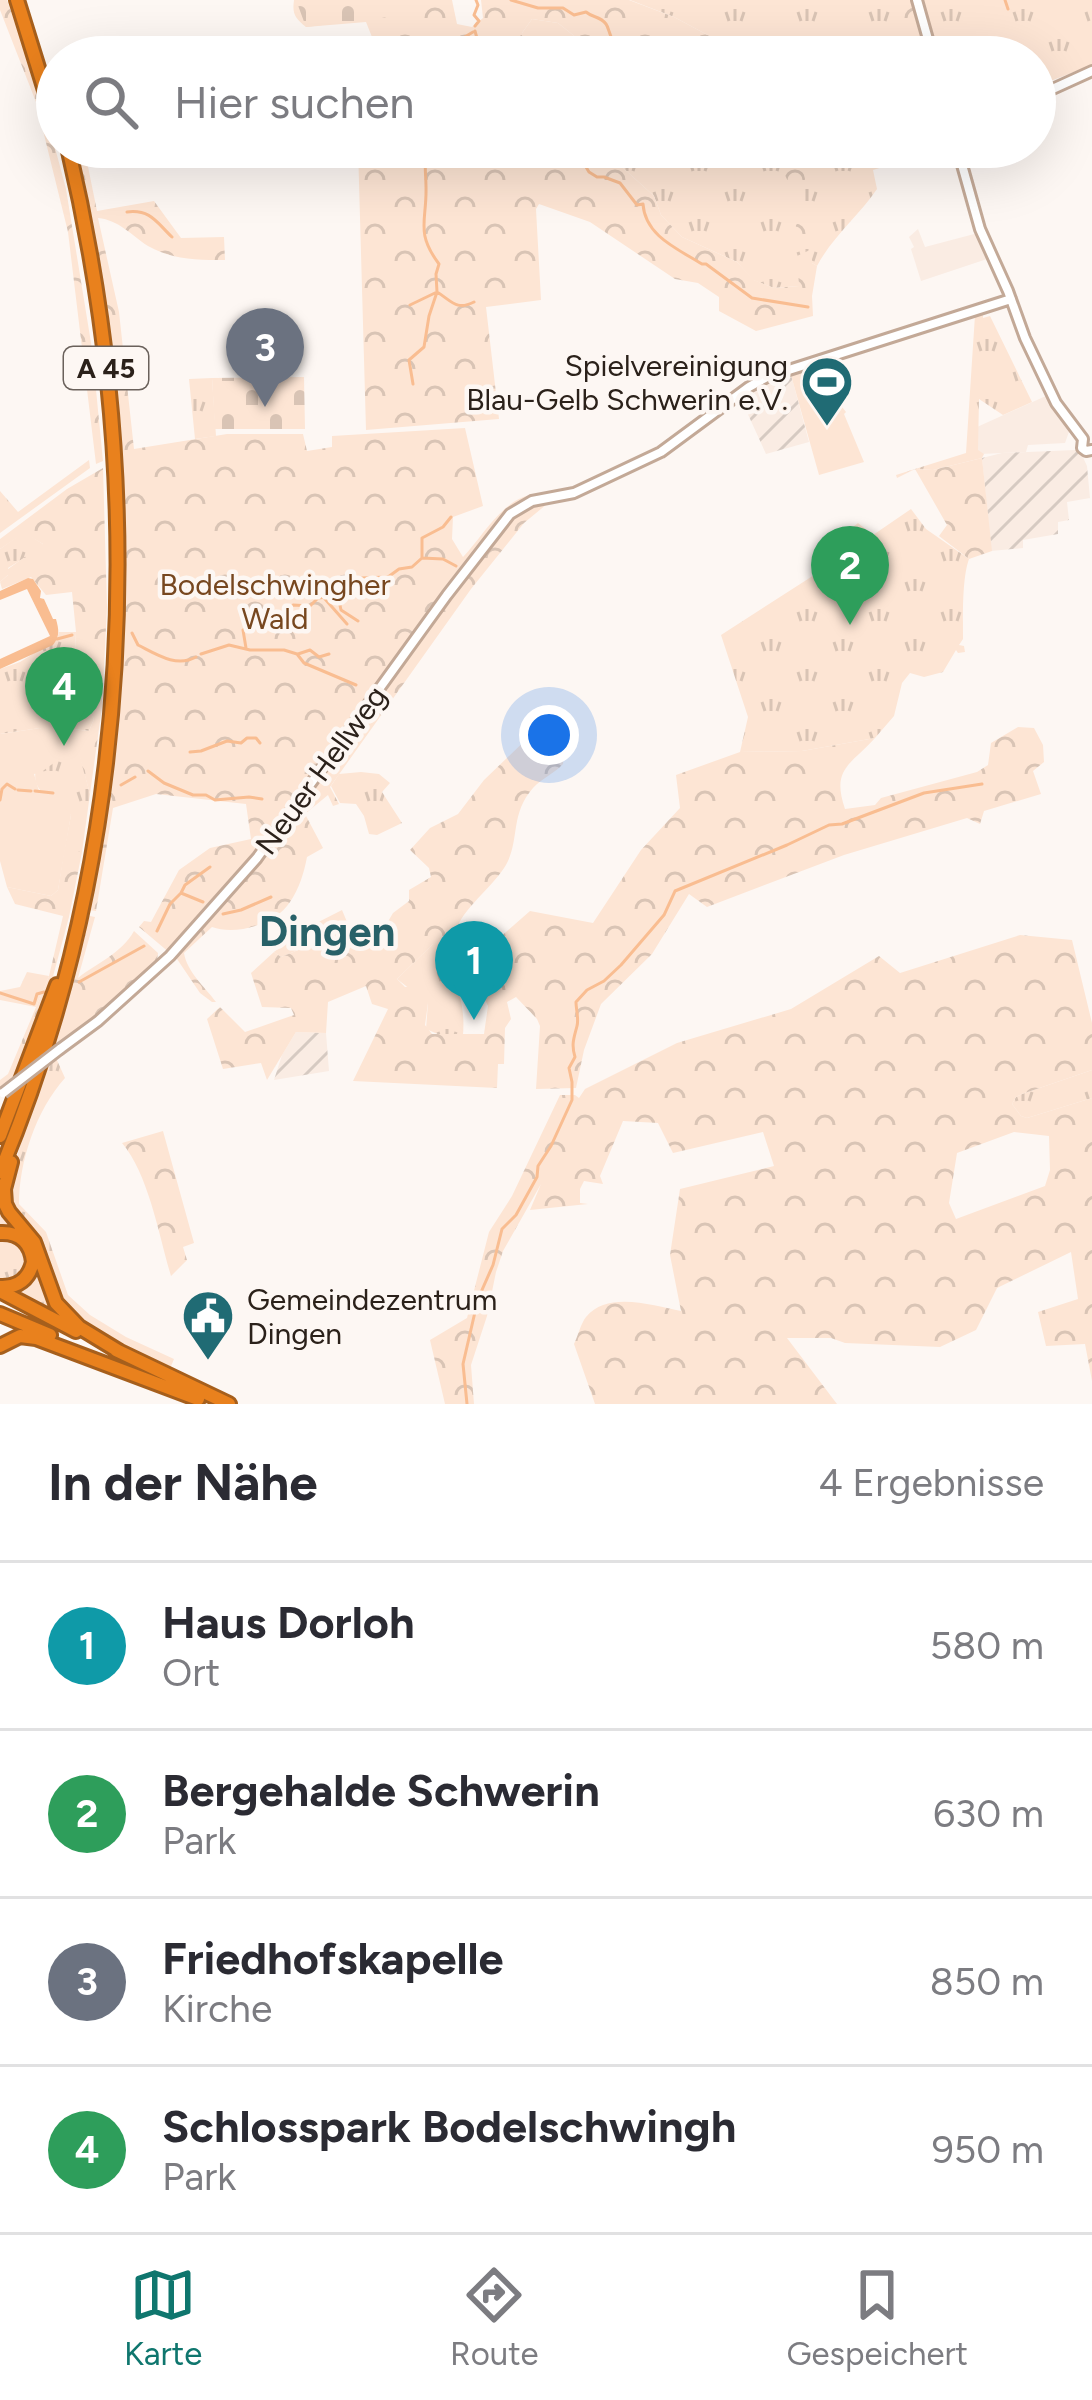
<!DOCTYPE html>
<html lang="de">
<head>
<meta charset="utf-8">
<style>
  :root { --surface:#fff; --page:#f2f2f3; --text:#2b2b33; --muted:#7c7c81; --line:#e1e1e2; --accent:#0f766e }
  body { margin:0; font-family:Figtree,sans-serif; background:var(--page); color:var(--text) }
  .you { position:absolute; left:549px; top:735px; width:42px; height:42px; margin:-30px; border:9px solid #fff; border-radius:50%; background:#1a73e8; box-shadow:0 0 0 18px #1a73e833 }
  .badge { display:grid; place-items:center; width:78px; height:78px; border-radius:50%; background:var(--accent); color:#fff; font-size:39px; font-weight:700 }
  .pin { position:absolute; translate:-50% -99px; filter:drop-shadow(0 3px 6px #0008) }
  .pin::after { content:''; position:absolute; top:63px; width:42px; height:36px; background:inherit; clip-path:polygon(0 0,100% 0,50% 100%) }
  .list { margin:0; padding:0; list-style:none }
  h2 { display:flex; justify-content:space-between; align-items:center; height:156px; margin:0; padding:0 48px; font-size:51px }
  h2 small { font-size:39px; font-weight:400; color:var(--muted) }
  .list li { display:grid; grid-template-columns:78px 1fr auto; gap:36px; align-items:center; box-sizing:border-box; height:168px; padding:0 48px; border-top:3px solid var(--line) }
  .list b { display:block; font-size:45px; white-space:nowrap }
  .list p { margin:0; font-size:39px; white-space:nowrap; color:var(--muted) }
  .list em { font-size:39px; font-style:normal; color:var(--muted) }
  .icon { flex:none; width:66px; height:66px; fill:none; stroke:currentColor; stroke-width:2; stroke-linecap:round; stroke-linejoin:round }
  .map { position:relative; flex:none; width:1092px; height:1404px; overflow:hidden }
  .search { position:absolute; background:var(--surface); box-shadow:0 12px 48px #0002; left:36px; right:36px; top:36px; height:132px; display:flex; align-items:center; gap:30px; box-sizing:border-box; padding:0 42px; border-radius:66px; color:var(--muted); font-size:45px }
  .sheet { height:828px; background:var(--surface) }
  nav { display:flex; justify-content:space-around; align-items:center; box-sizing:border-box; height:168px; border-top:3px solid var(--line); background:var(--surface); font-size:33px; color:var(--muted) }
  nav a { display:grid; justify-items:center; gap:6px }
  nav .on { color:var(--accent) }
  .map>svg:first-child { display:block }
  .built { fill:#faece3 }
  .industrial { fill:url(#industrial-furrows) }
  .grass { fill:url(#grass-tufts) }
  .forest { fill:url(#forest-crowns); fill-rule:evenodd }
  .cemetery { fill:url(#cemetery-stones) }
  .garden { fill:#fde5d4 }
  .water { fill:#f9bd91 }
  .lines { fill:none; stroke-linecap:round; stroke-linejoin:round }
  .stream { stroke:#f9bd91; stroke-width:3 }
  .secondary-casing { stroke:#c3a997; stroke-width:14 }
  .highway-casing { stroke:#a65f1c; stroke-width:18 }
  .secondary { stroke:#fff; stroke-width:8 }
  .highway { stroke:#e9811d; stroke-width:12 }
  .secondary-bridge-casing { stroke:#c3a997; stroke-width:14; stroke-linecap:butt }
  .secondary-bridge { stroke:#fff; stroke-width:8 }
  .labels { text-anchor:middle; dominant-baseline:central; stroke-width:9; stroke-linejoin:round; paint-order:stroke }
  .shield { fill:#fdf7f3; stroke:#6a615b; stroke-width:3 }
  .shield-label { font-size:27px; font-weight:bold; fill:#2b211a }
  .poi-label { font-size:30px; fill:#2b211a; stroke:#fdf7f3; text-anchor:end }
  .park-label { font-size:30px; fill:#77471f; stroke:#fdf7f3 }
  .street-label { font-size:30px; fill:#2b211a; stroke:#fdf7f3 }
  .district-label { font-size:42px; font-weight:bold; fill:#286168; stroke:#fdf7f3 }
</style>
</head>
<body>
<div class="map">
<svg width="1092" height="1404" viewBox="0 0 1092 1404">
  <defs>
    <pattern id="industrial-furrows" width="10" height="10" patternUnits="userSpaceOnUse" patternTransform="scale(3)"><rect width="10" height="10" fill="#faece3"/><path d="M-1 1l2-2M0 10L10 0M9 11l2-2" fill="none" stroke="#d6cac2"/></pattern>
    <pattern id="grass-tufts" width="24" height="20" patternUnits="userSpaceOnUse" patternTransform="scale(3)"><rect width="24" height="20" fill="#fde5d4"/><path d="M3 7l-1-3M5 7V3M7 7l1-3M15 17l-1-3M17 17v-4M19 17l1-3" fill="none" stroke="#d9c4b5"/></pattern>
    <pattern id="forest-crowns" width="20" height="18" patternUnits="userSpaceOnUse" patternTransform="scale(3)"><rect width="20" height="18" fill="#fde5d4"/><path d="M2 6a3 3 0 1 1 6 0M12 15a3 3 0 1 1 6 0" fill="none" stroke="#d9c4b5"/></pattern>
    <pattern id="cemetery-stones" width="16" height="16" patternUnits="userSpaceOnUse" patternTransform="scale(3)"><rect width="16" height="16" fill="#fde5d4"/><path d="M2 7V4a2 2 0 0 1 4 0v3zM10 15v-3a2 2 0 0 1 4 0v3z" fill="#d9c4b5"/></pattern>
  </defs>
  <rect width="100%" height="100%" fill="#fdf7f3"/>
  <path class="built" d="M918,229L925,247L978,233L990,258L921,281L911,249L914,247L909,237Z
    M1048,395L1070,429L1065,443L1028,445L1026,452L981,454L977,451V427Z"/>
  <path class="industrial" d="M790,371L809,442L766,454L740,397L759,382Z
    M1075,450L1081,453L1087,466L1090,498L1067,502L1069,520L1058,522V534L1023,540V548L991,551L982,458L1002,453Z
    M296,1032L326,1033L329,1071L274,1080L282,1055Z"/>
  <path class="grass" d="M630,0H1092V65L1035,87V57H721V47L729,42L717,40L674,17Z
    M532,19L558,23L578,39L623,51L636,57H523L522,33Z
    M600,147H947L873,170L877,189C858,217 833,236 817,266L812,263L799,286L774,288L753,280L737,262L682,237L661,215L654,196Z
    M983,312V318L990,316L1032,402L1003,415L979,399L978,450L984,454L982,458L933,470L915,469L897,478L896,475L966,453L975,315Z
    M212,378L216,436L195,439L189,379Z
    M89,460L90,468L0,533V491L18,512Z
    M911,509L926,529L969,559C962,578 963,616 963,639L959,645L964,646L965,652L958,653L956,650L943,672L924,677L910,673L902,683L894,716L875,738L802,751L740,752L748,717L721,635L836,561L837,539L858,523L873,535Z
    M24,532L43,544L42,547L8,568L9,574L0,582V549Z
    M59,632H76L73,686L94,719L89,731L73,729L90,794L82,852H64L71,815C30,785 28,786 46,738L40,728L0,734V669L20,662L57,639Z
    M361,772L379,774L390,783L382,792L402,823L377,835L369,834L364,816L356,804L340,803L331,786L339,774Z
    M342,910L350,929L281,957L274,952L290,940L289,937Z
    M434,943C453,976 466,996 463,1035H440L426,1029L428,1003L397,979Z
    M27,972L49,976L36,1007L0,1000V991L20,987Z
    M56,1058L65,1078C36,1110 19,1162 19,1204L46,1232L68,1295L90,1315L126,1337L174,1359L169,1371L82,1331L0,1287V1194L9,1182L45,1066Z
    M1092,1070V1098L1027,1118L1021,1116L1012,1104L1016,1097L1022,1094Z"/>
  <path class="forest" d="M0,0H7L45,110L66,189L92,349L103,461L96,464L68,232L36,102L0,10Z
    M294,0H452L457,24L472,27L483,18L481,0H629L674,17L717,40L738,46L736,50L721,47V57H636L623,51L578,39L558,23L532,19L522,33L523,57H380L366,22L306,27C295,18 292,14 294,0Z
    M887,0H911L928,57H909C904,35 892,22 887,0Z
    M73,147H84L97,211L154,201L181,238L224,237L225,260C197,260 173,260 148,246C131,235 119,220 98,218L119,312L134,449L227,434H303L307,451L332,447V436L465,428L483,506L453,517L452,539L463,557C487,532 509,486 550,495L542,498L547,504L524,523L471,589L330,787L339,804L333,806L328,795L305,814L323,848L307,857C304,873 299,889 290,902C276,924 236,936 212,927L184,953C187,972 205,987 216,1002H212L200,993L177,959L139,927L144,921L151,922L179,870L210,848L251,839L246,804L156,794L113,808L96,911L88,910C107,800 124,691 123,579C123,540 121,499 119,459L123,455L99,272Z
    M358,147H600L654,196L661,215L682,237L737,262L754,280L774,288L799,286L797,256L812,249V263L817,266L812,296L813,316L756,331L719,311V297L698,283L675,279L590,222L539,204L536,209L541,300L486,307L499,419L366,430Z
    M801,162L805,179L801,192L806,208L810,247L803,249L795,240L796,225L801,220L800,211L783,203L782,197L771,191L790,186L785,175L791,163Z
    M982,458L992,551L969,559L939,536L947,525L915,469L933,470Z
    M103,468L107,607L102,707L90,794L72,729L89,731L94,719L73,686L76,632L72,592L46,595L31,577L2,589L0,582L8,575V569L43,544L24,533L0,549V539L67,489Z
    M548,723H552L565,747L563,764C554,774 542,778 533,788C511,813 519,837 508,861C498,882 472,900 459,923L481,954L530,911L593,923L641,850L680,808L676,775L740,752L802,751L875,738C851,765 831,768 845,809L875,805L881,798L977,772L988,765L991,743L1018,727L1034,728L1043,745L1044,762L1033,771L1041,794L984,811L980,824L967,818L844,855L707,907L689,894L652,954L601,1004L584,1050L576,1088L536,1089L540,1026L537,1019L516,997L507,1002L511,1019L505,1028L504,1064H498L497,1088L353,1081L388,1009L372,1004L366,986L328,1002L326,1033L296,1032L267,1080L261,1063L223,1069L207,1019L220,1007L245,1032L294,1015L291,1008L262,1007L251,973L274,952L281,957L350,929L361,942L383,930L393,913L409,901V890L431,877L429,868L410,850L430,828L458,814L484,780L536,730ZM433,944L451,973L464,965L471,973L483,964L492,978L479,987L488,1006L484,1034H432L425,1025L428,1003L426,993L416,986L405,987L397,979Z
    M64,852H82L69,917L48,995L21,1073L0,1089V1080L8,1074L49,976L63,916L15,904L7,887L51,896L58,890Z
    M85,915L95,917L78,978C98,962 121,954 134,931L158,953L157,961L124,993L49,1054Z
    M1020,935L1072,940L1092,1023V1070L1022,1094L1016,1097L1012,1104L1021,1116L1027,1118L1092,1098V1381L1085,1344L1046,1346L1038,1312L1078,1299L1071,1252L997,1288L976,1330L940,1347L845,1343L831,1338H787L837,1404H595L574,1344C578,1336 581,1323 586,1317C608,1290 654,1306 681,1311L670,1255L680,1189L774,1166L763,1132L673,1153L658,1123L623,1121L600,1176L603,1184L584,1181L580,1189V1203L588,1204L530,1210L541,1184L503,1251L496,1272L487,1316L471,1365L474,1404H445L430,1340L467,1318L489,1232L512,1196L560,1095H575L579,1098L585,1089L677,1043L791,1009L879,956L900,973ZM1014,1132L1049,1136L1050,1170L1045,1186L956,1219L949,1203L957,1153Z
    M163,1131L194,1243L183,1247L187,1260L171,1276C159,1236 149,1175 122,1143Z"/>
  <path class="cemetery" d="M296,0H387L389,17L306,27Z
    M304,377L305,429H215L212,378Z"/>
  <path class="garden" d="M815,365L832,402L839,403L846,412L844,414L864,462L819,475L791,375Z
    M40,728L62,757L40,773L34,774L39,791L54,792L71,815L58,890L51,896L7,887L0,861V734Z"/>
  <path class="water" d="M28,578L33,579L41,591L40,598L44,599L53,619H56C59,630 60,636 53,645L0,669V659L50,636L27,589L0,600V591Z"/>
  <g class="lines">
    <path class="stream" d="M511,0L538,8H563L574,15L586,12C593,18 600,16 606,24C609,28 609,35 613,40C635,40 651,45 669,57
      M1005,0L1008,9
      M475,26L479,21L474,15L478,5L476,0
      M475,31L482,57
      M463,38L473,32
      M442,57L460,40
      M574,147L589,172L597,177H604L620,183L637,205L643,204C645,236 678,249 702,264H706L752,298L808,307
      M127,212C151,209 157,223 172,237
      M410,305L437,292C452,301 456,311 474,302
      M413,384L409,360L424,347L429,316L437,292L436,274L439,264C415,232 427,221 426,187C426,172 423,161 429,147
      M422,558V538L443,527L451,517
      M338,596L341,610L358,621
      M325,599L347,624
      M132,633L138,645C156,654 176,668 196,657
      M57,639L72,635
      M246,648L243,630C262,618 276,620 293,605L310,606L318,598L328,597L332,587L338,595L362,578L388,577L399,569L412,567L422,558L443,559L456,566
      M201,654L229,645L250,650H284L297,654L304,663L356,685
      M298,654L310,650L319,657L329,654
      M190,752L201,751L227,741L241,743L247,738H256L260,743
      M148,771L164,783L193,795H206L215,800L249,797L262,799
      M121,785L135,777
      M18,790L31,791
      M35,791L53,793
      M0,800L2,789L7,784L15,789
      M181,893L185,885L210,867
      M223,914L241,910L271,897
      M157,931L170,904L181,893L203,902
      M79,982L144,946
      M0,993L34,1004L37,994L44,992
      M467,1404L463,1364L478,1299L493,1265L502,1229L516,1215L537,1177L538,1166L551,1146L572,1100V1082L569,1068L575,1057C571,1044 574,1038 577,1026C579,1019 576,1009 576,1002L587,990L604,981L621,965L664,915L675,891L787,845L829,825L842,824L924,793L982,784"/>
    <g class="secondary-casing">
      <path id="secondary" d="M917,0L933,57
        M1035,97L1092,71
        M957,147L980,229L1008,291L1025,338L1056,403L1083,439L1082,448L1086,451L1092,450
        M60,1049L98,1021L170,956L257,858L447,595L510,514L532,501L574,493L661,452L749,387L767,377L1011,299"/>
    </g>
    <g class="highway-casing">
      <path id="highway" d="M17,0L57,129
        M0,1136L57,985
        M11,1162L4,1189L5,1204L9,1212L34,1242L56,1303L79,1327L120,1352
        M0,1172C135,847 148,487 68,147
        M0,1233C19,1232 31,1242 33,1262C29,1279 18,1288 0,1287
        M0,1291L76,1331
        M0,1314L50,1335
        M0,1346L20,1336L36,1338L198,1399
        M116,1350L229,1404"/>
    </g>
    <use href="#secondary" class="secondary"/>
    <use href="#highway" class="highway"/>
    <g class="secondary-bridge-casing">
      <path id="secondary-bridge" d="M3,1093L60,1049"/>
    </g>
    <use href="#secondary-bridge" class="secondary-bridge"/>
  </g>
  <defs>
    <g id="stadium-pin" transform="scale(2.7)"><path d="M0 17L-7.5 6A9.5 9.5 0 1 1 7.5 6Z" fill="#206b74" stroke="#fdf7f3"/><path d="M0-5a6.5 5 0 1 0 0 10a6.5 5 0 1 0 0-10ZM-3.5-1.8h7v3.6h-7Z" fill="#fff"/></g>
    <g id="civic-pin" transform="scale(2.7)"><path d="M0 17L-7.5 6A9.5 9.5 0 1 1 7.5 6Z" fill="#206b74" stroke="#fdf7f3"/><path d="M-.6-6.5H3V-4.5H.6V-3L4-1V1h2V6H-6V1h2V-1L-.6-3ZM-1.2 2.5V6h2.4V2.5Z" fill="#fff"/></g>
  </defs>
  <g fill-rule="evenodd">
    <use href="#stadium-pin" x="827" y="382"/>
    <use href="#civic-pin" x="208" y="1316"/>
  </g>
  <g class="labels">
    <rect class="shield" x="64" y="347" width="84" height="42" rx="9"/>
    <g class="shield-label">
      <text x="106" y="368">A 45</text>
    </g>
    <g class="poi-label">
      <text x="788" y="365">Spielvereinigung<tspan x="788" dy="34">Blau-Gelb Schwerin e.V.</tspan></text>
      <text x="247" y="1299" text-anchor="start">Gemeindezentrum<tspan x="247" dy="34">Dingen</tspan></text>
    </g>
    <g class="park-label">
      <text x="275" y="584">Bodelschwingher<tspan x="275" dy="34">Wald</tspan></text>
    </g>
    <g class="street-label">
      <text transform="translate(321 770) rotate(-54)">Neuer Hellweg</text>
    </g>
    <g class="district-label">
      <text x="327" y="931">Dingen</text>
    </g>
  </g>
</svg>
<div class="you"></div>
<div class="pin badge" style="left:474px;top:1020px;background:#0f9aa8">1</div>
<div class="pin badge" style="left:850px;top:625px;background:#2e9e5b">2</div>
<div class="pin badge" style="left:265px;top:407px;background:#6b7280">3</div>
<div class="pin badge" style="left:64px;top:746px;background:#2e9e5b">4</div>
<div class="search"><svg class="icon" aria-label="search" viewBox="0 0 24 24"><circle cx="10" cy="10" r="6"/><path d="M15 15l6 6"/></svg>Hier suchen</div>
</div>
<section class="sheet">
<h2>In der Nähe<small>4 Ergebnisse</small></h2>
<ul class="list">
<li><span class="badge" style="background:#0f9aa8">1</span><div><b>Haus Dorloh</b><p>Ort</p></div><em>580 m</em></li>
<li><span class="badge" style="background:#2e9e5b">2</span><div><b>Bergehalde Schwerin</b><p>Park</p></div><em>630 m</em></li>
<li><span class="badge" style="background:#6b7280">3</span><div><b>Friedhofskapelle</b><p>Kirche</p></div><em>850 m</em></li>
<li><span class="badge" style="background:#2e9e5b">4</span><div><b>Schlosspark Bodelschwingh</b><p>Park</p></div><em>950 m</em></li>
</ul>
</section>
<nav>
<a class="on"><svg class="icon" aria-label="map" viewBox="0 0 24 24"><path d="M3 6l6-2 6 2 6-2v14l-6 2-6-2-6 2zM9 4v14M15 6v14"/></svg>Karte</a>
<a><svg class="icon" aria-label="directions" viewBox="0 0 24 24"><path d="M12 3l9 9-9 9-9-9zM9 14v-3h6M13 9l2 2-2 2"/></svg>Route</a>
<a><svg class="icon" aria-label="saved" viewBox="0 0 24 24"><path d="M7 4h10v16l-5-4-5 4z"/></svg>Gespeichert</a>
</nav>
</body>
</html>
